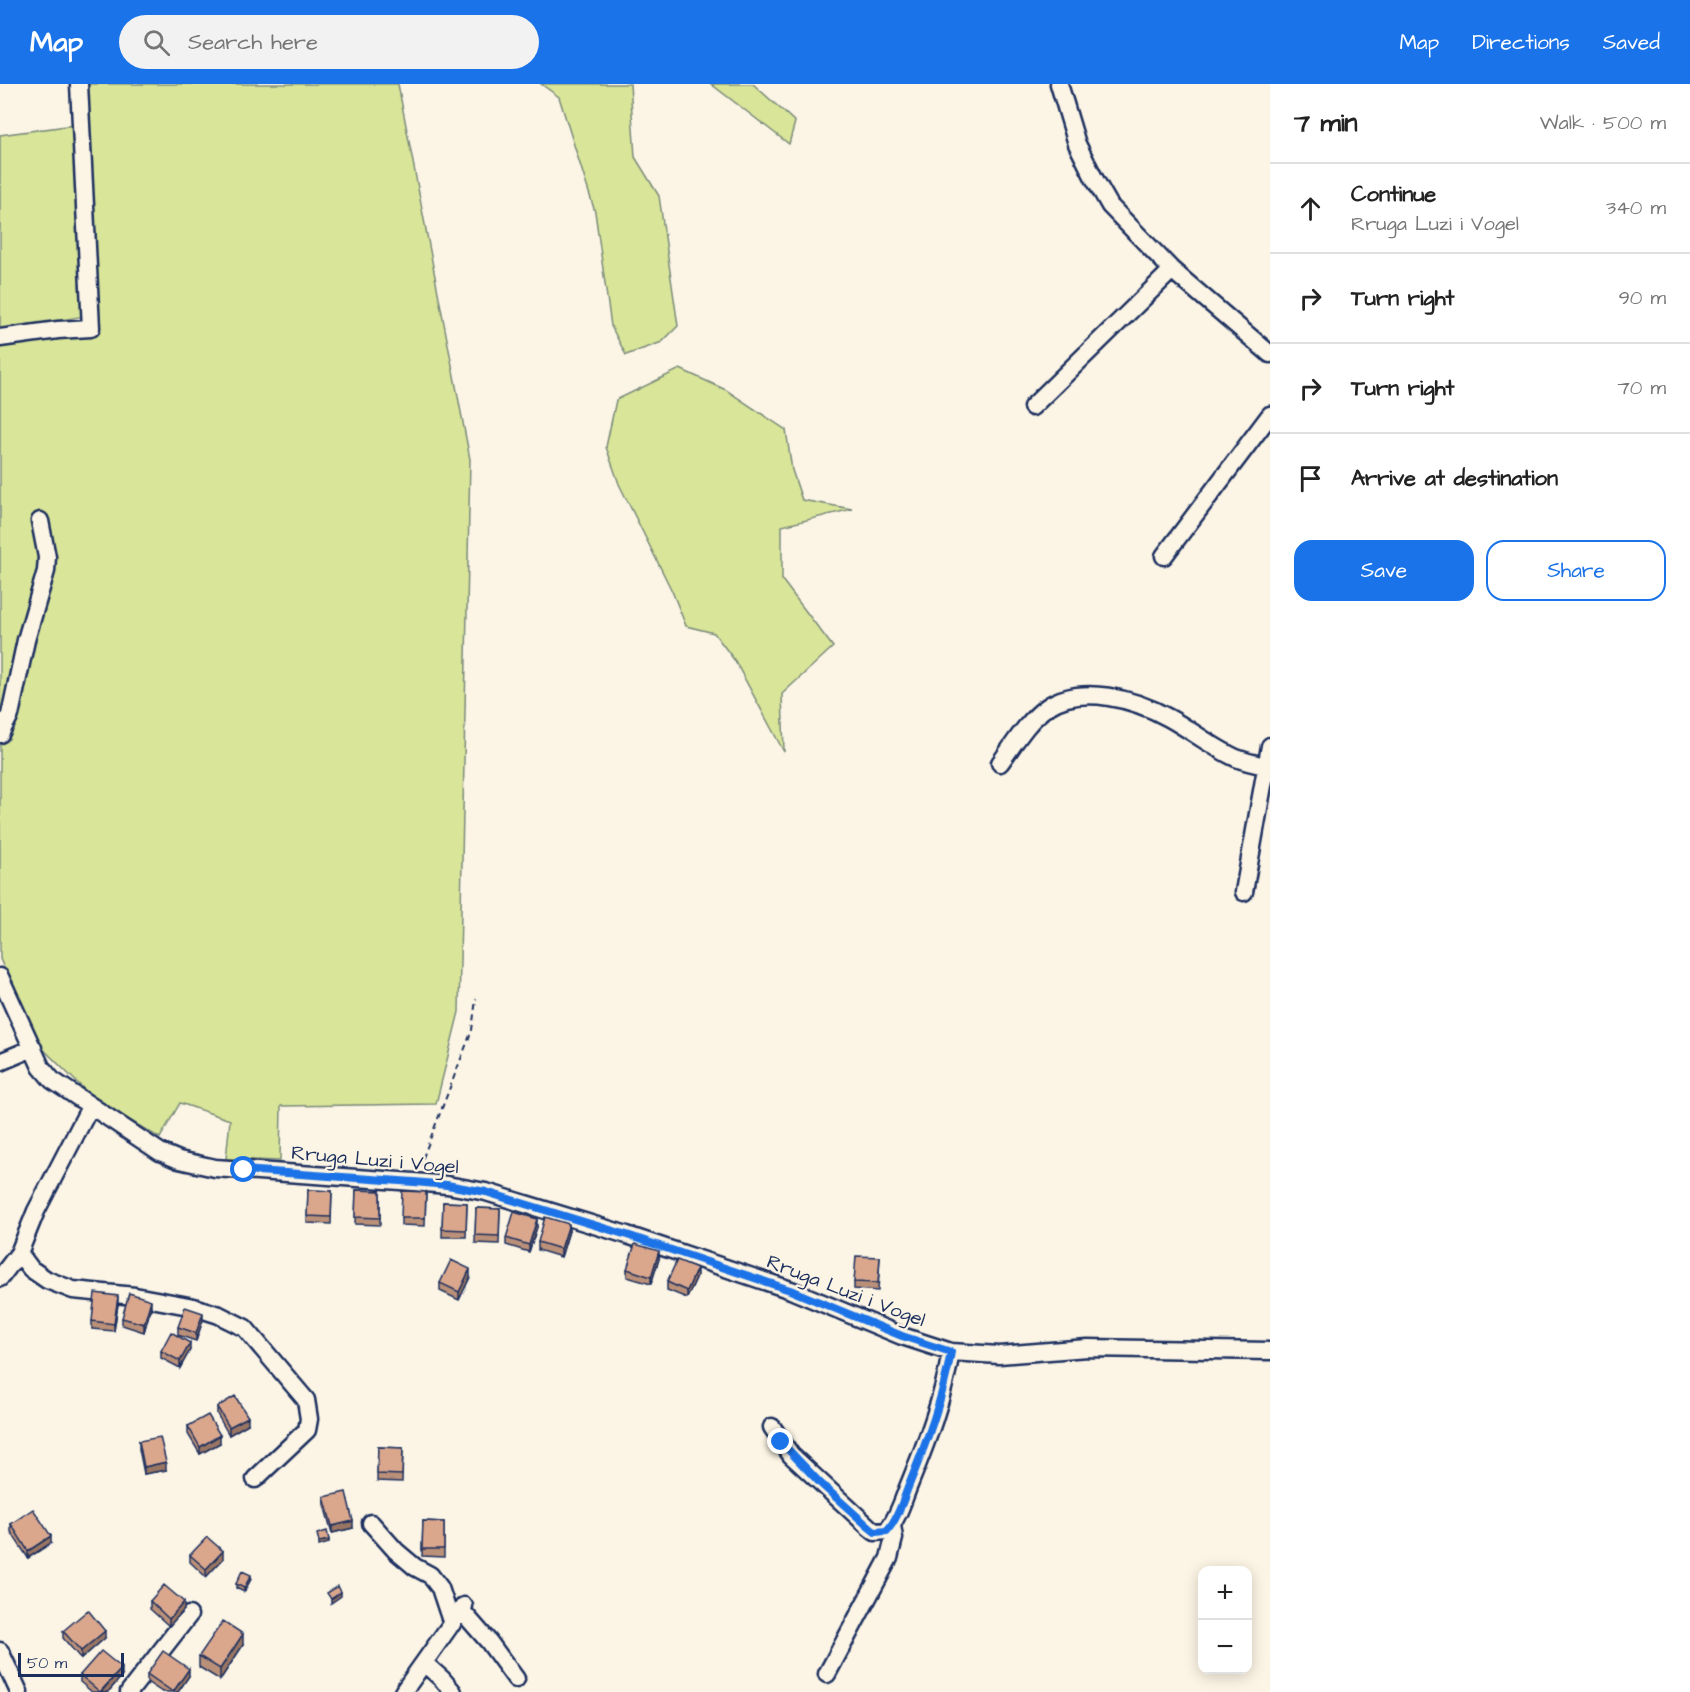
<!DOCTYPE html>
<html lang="en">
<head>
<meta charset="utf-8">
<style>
  :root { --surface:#fff; --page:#f2f2f2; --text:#222; --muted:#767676; --line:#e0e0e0; --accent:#1a73e8 }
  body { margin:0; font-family:"Architects Daughter",sans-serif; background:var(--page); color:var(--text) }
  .controls { position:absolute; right:18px; bottom:18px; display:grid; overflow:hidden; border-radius:12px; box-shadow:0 3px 15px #0003 }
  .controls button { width:54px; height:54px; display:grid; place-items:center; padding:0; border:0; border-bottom:2px solid var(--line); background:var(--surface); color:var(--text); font:30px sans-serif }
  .scale { position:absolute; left:18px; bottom:15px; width:106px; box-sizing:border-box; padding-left:6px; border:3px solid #1b2f5e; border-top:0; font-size:16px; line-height:21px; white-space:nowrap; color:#1b2f5e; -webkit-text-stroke:4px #fcf5e5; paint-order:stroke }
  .stop { position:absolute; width:18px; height:18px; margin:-14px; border:4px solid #1a73e8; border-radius:50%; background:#fff }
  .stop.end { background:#1a73e8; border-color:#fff; box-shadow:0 2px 6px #0008 }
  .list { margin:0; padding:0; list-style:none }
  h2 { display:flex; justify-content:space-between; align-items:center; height:78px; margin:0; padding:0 24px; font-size:26px }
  h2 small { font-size:20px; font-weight:400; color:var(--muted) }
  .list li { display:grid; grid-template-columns:39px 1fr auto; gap:18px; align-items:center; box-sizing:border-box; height:90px; padding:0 24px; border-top:2px solid var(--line) }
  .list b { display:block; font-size:22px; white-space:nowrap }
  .list p { margin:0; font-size:20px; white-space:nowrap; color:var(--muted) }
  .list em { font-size:20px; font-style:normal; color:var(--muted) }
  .actions { display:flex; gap:12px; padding:18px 24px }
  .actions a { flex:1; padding:14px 0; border:2px solid var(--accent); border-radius:18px; text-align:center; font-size:21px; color:var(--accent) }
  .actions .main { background:var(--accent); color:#fff }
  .icon { flex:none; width:33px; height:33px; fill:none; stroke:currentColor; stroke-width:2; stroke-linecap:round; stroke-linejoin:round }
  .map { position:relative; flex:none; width:1270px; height:1608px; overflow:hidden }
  header { display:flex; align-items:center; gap:36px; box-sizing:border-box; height:84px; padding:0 30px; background:var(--accent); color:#fff }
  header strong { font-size:28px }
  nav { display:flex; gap:33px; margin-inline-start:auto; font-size:21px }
  .search { width:420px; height:54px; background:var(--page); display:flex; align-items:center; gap:15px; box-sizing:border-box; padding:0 21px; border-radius:33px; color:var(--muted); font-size:22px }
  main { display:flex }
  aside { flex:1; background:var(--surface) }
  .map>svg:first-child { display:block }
  .green { fill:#d9e598; stroke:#7a8a7b; stroke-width:1.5 }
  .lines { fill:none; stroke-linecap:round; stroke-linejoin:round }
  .minor-casing { stroke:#1b2f5e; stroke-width:21 }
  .path { stroke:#1b2f5e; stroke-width:2; stroke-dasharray:6 4.5; stroke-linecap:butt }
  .minor { stroke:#fcf5e5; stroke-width:16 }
  .wall { fill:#bb9079; stroke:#1b2f5e; stroke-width:1.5 }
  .shaded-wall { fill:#997563; stroke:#1b2f5e; stroke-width:1.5 }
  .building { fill:#daa78d; stroke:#1b2f5e; stroke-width:1.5 }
  .route { stroke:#1a73e8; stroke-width:8 }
  .labels { text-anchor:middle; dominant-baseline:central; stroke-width:4.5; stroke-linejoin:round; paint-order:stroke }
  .street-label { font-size:20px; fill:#1b2f5e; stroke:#fcf5e5 }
</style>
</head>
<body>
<header>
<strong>Map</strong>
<div class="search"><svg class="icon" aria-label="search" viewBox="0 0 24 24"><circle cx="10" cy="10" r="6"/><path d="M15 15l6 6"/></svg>Search here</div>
<nav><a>Map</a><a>Directions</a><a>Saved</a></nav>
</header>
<main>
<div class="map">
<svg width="1270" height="1608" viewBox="0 0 1270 1608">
  <rect width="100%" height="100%" fill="#fcf5e5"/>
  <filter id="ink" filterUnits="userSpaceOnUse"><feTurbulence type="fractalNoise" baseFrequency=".0167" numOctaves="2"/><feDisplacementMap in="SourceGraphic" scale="12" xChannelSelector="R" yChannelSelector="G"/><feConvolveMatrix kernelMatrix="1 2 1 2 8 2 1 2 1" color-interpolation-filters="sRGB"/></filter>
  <g filter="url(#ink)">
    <path class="green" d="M73,0H398L470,375L459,928L436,1020L281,1022L280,1077L226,1075L230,1036L180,1019L160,1054L95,1016L38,960L0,875V657L41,479L0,639V260L94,252L91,231L0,246V51L74,41Z
      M541,0H630L635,73L659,112L678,242L662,258L626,271L611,242L595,128L559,13Z
      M711,0H753L795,38L789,60Z
      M680,285L726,306L786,346L792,386L802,416L852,425L782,442V496L833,563L782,610L784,668L735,577L714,549L686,542L672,507L619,400L606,363L616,316Z"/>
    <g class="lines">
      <g class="minor-casing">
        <path id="minor" d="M1059,0L1077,60L1094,94L1110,122L1172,186L1270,270
          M0,254L58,246L91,244L79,0
          M1032,323L1172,186
          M1164,472L1270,331
          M0,650L10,631L26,556L46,487L47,473L40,437
          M1000,679C1014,660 1028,636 1047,623C1081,600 1135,615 1169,634C1191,646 1212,663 1236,674C1246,678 1256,680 1266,682
          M1244,808L1270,662
          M0,893L41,983L52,996L160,1068L179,1076L215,1084L414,1098L447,1101L486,1108L627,1151L791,1206L902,1252L951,1268L999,1271L1087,1264L1270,1267
          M0,978L33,964
          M19,1169L31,1185L47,1196L73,1206L135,1212L194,1223L219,1231L245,1244L306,1316L309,1335L307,1346L255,1395
          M0,1194L19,1169L36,1127L90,1023
          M772,1343L791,1371L870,1444L875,1448L887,1447C898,1434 903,1416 909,1401C927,1357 943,1315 951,1268
          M371,1439L396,1467L415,1483L430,1491L440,1504L452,1540
          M461,1526L489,1558L516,1595
          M0,1567L19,1608
          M424,1579L442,1595L453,1608
          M827,1590L889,1474L894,1454L892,1441
          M129,1608L189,1531
          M403,1608L464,1522"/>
      </g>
      <path class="path" d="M419,1084L472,946L476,915"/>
      <use href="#minor" class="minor"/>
    </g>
    <path class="wall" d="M308,1106L332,1107L331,1140L307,1139Z
      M356,1106L380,1107V1141L355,1140Z
      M426,1108L425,1142L401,1141V1134Z
      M443,1118L467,1119L466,1153H442Z
      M476,1124L500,1125L499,1160L475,1159Z
      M537,1143L529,1168L506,1161V1154Z
      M569,1147L561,1173L538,1166V1158Z
      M880,1173L878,1207L854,1205V1198Z
      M659,1175L651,1200L627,1193V1185Z
      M697,1192L687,1214L667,1206V1198Z
      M470,1193L459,1216L440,1207V1199Z
      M118,1220L114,1247L92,1245V1237Z
      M151,1223L144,1248L122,1241V1234Z
      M203,1236L196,1257L178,1251V1243Z
      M190,1266L180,1284L161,1274V1267Z
      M217,1323L248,1340L229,1351L217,1330Z
      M188,1342L220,1359L200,1370L188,1350Z
      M139,1357L166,1386L144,1390L139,1365Z
      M378,1363L403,1364L402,1398L377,1397Z
      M324,1413L353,1444L332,1449L324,1421Z
      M423,1437L444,1438V1473L422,1472Z
      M11,1440L51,1459L28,1474L11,1448Z
      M190,1471L223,1475L206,1493L190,1478Z
      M251,1495L244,1508L236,1504V1500Z
      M150,1517L184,1526L169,1542L150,1525Z
      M63,1547L105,1554L81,1575L63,1554Z
      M243,1561L220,1596L199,1583V1572Z
      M147,1590L189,1592L178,1608H162L147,1598Z
      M80,1591L122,1592L108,1608H92L80,1598Z"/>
    <path class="shaded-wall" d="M537,1135V1143L529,1168V1161Z
      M569,1140V1147L561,1173V1165Z
      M659,1167V1175L651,1200V1193Z
      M697,1184V1192L687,1214V1207Z
      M470,1185V1193L459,1216V1208Z
      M118,1212V1220L114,1247V1240Z
      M151,1216V1223L144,1248V1240Z
      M203,1229V1236L196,1257V1249Z
      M190,1259V1266L180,1284V1277Z
      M248,1333V1340L229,1351V1343Z
      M220,1351V1359L200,1370V1363Z
      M166,1378V1386L144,1390V1383Z
      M353,1437V1444L332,1449V1442Z
      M51,1452V1459L28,1474V1467Z
      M329,1456V1459L319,1462V1458Z
      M223,1467V1475L206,1493V1485Z
      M251,1491V1495L244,1508V1504Z
      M341,1508V1512L331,1519V1515Z
      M184,1518V1526L169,1542V1535Z
      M105,1547V1554L81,1575V1567Z
      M243,1550V1561L220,1596V1585Z
      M122,1584V1592L108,1608H101Z
      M189,1585V1592L178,1608H173Z"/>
    <path class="building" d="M308,1106L332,1107L331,1133L307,1132Z
      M356,1106L380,1107V1134L355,1133Z
      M402,1107L426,1108L425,1134H401Z
      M443,1118L467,1119L466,1146L442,1145Z
      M476,1124L500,1125L499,1152L475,1151Z
      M514,1128L537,1135L529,1161L506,1154Z
      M545,1133L569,1140L561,1165L538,1158Z
      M635,1160L659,1167L651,1193L627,1185Z
      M856,1172L880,1173L878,1199L854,1198Z
      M451,1176L470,1185L459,1208L440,1199Z
      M677,1176L697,1184L687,1207L667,1198Z
      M95,1209L118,1212L114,1240L92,1237Z
      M129,1209L151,1216L144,1240L122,1234Z
      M185,1223L203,1229L196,1249L178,1243Z
      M171,1248L190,1259L180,1277L161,1267Z
      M235,1312L248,1333L229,1343L217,1323Z
      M208,1331L220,1351L200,1363L188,1342Z
      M160,1353L166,1378L144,1383L139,1357Z
      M378,1363L403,1364L402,1391L377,1390Z
      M346,1408L353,1437L332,1442L324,1413Z
      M33,1425L51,1452L28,1467L11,1440Z
      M423,1437L444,1438V1465H422Z
      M327,1447L329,1456L319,1458L317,1450Z
      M207,1453L223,1467L206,1485L190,1471Z
      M242,1487L251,1491L244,1504L236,1500Z
      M164,1501L184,1518L169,1535L150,1517Z
      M338,1502L341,1508L331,1515L327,1509Z
      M88,1526L105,1547L81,1567L63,1547Z
      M223,1537L243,1550L220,1585L199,1572Z
      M101,1567L122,1584L100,1608L80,1591Z
      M163,1567L189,1585L173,1608L147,1590Z"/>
  </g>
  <g class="lines" filter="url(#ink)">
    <path class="route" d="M244,1086L414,1098L447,1101L486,1108L627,1151L790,1206L902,1252L951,1268C943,1314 927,1357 909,1401C903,1416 898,1434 887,1447L875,1448L870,1444L820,1399L781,1358"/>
  </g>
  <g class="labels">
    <g class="street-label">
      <text transform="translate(375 1076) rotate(5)">Rruga Luzi i Vogel</text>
      <text transform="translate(846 1207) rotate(21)">Rruga Luzi i Vogel</text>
    </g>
  </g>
</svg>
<div class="controls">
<button>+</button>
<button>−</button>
</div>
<div class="scale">50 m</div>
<div class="stop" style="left:244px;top:1086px"></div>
<div class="stop end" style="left:781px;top:1358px"></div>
</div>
<aside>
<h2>7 min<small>Walk · 500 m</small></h2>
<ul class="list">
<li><svg class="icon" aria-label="ahead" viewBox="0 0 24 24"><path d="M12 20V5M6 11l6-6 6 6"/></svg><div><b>Continue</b><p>Rruga Luzi i Vogel</p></div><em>340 m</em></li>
<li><svg class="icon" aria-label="right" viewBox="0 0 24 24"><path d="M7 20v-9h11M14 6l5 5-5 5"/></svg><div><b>Turn right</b></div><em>90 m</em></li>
<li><svg class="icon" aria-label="right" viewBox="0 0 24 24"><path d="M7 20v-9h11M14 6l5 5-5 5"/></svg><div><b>Turn right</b></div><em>70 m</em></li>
<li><svg class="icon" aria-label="arrive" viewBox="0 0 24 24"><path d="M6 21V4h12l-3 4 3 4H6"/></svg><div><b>Arrive at destination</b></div></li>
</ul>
<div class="actions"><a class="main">Save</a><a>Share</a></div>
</aside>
</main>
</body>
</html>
